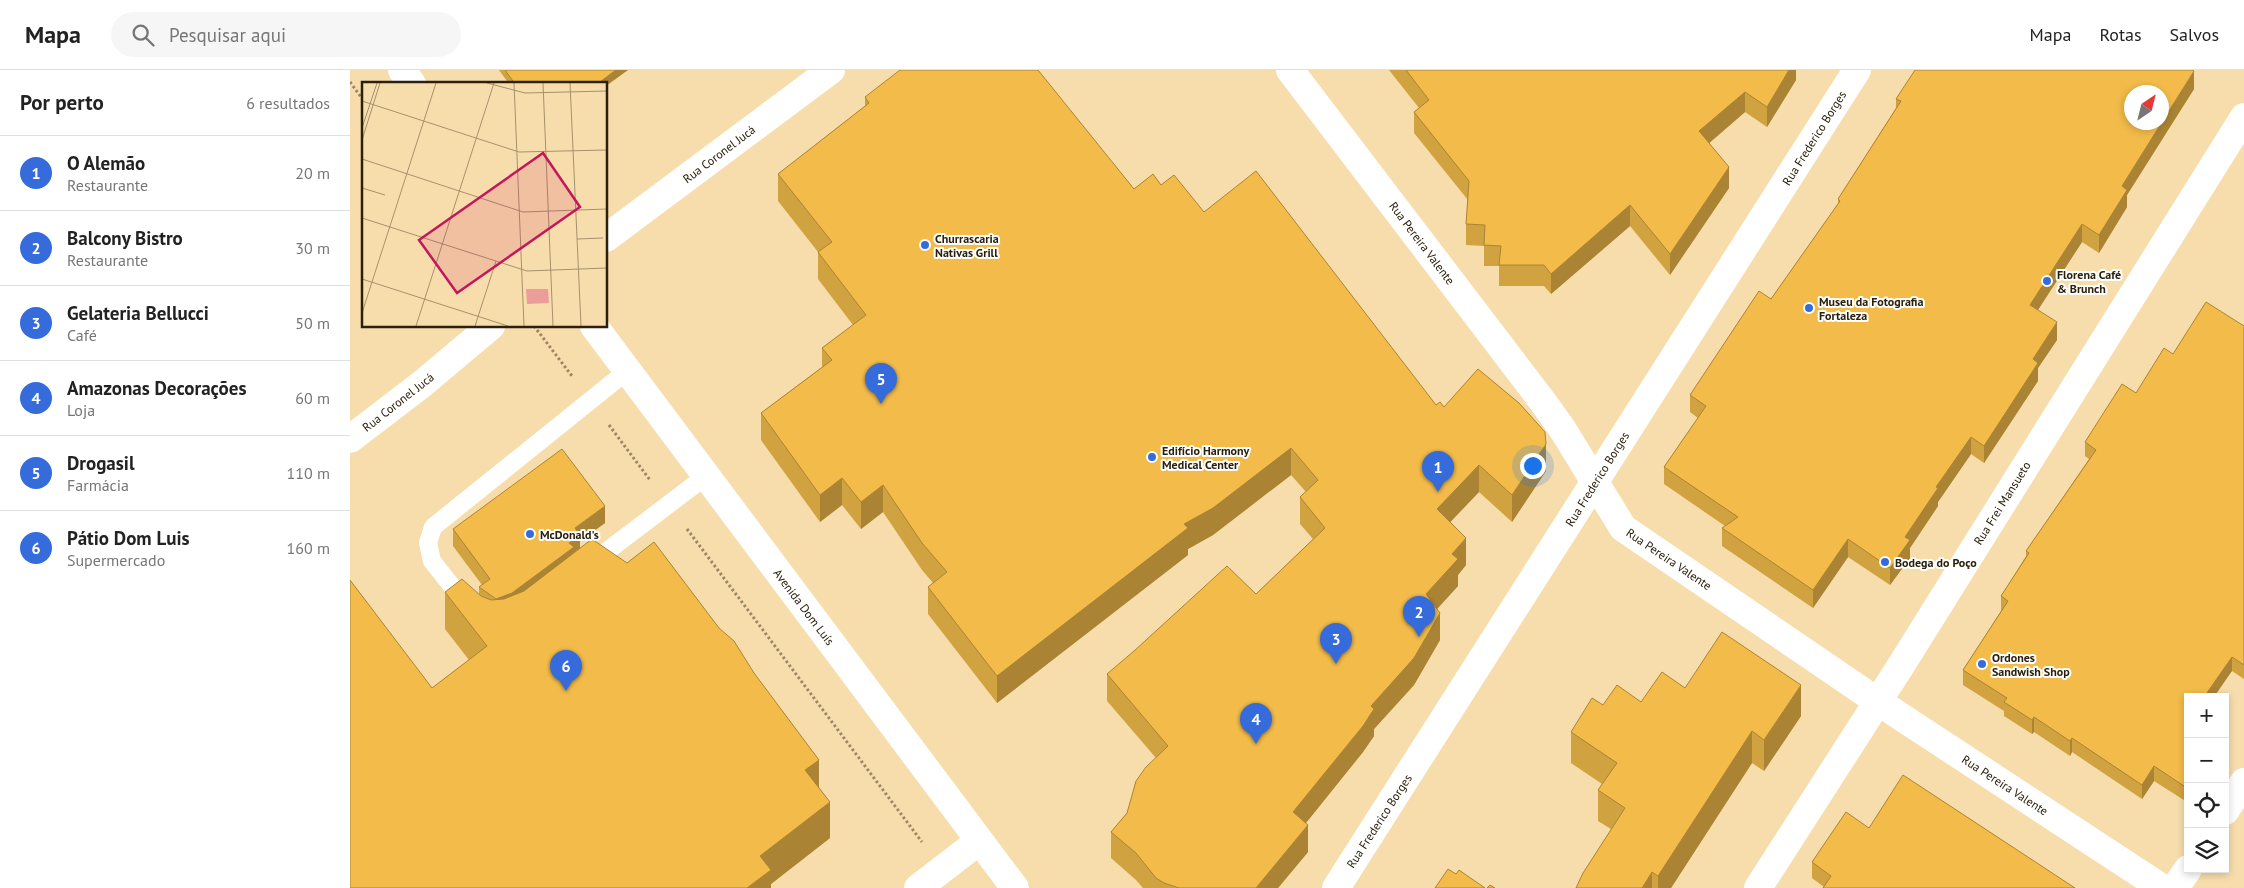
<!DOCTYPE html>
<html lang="pt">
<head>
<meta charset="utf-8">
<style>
  :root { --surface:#fff; --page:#f6f6f6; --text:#222; --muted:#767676; --line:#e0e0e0; --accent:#356bda }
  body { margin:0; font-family:"PT Sans",sans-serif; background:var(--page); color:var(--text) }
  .controls { position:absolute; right:15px; bottom:15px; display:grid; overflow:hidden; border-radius:0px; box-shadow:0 2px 8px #0003 }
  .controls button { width:45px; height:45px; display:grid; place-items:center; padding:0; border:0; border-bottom:1px solid var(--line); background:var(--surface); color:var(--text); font:25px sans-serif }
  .compass { position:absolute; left:1774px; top:15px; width:45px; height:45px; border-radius:50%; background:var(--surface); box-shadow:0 2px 8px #0003; rotate:35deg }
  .you { position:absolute; left:1182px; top:395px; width:18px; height:18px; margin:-12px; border:4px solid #fff; border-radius:50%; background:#1a73e8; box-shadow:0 0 0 8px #1a73e833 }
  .badge { display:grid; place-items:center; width:32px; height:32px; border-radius:50%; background:var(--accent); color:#fff; font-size:16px; font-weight:700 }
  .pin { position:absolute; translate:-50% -41px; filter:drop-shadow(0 1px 2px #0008) }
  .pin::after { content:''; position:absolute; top:26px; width:18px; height:15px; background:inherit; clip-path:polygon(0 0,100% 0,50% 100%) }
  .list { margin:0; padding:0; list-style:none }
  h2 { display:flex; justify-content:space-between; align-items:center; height:65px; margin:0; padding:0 20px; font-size:21px }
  h2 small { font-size:16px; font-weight:400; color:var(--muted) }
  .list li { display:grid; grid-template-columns:32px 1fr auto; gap:15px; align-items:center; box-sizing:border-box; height:75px; padding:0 20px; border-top:1px solid var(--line) }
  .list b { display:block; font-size:19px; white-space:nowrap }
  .list p { margin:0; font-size:16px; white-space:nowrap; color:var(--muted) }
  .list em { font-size:16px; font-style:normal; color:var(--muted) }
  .icon { flex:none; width:28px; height:28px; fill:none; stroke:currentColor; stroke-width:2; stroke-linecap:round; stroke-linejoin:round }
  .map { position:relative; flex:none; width:1894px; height:818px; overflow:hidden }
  header { display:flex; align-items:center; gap:30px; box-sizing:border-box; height:70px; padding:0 25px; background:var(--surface); border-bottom:1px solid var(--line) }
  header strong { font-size:24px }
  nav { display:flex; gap:28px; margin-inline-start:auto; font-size:18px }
  .search { width:350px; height:45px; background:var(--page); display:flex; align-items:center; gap:12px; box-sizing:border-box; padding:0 18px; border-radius:28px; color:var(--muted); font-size:19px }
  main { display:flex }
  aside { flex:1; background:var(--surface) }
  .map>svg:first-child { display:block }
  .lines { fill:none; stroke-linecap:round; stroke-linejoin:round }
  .path { stroke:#9a8763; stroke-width:3; stroke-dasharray:2.5 2.5; stroke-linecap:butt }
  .service { stroke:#fff; stroke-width:18 }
  .minor { stroke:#fff; stroke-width:28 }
  .primary { stroke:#fff; stroke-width:28 }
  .wall { fill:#d1a240 }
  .shaded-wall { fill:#aa8434 }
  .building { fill:#f3bc4a; stroke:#aa8434; fill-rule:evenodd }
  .poi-dot { fill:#356bda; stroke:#fff; stroke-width:2 }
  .labels { text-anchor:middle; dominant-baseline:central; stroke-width:4; stroke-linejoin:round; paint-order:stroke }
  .street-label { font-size:12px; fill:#2a200c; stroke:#fff }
  .poi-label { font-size:12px; font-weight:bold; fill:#2a200c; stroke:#fff; text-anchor:start }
  .inset-road { fill:none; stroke:#a6916c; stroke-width:1 }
  .view { fill:#c2185b; fill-opacity:0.15; stroke:#c2185b; stroke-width:2.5 }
  .inset-edge { fill:none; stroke:#2a200c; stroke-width:2.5 }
</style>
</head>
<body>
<header>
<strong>Mapa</strong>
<div class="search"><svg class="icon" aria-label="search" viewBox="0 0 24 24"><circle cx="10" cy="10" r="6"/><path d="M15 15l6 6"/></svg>Pesquisar aqui</div>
<nav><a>Mapa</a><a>Rotas</a><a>Salvos</a></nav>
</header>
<main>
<aside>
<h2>Por perto<small>6 resultados</small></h2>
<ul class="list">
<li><span class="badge">1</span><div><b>O Alemão</b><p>Restaurante</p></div><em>20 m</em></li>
<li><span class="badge">2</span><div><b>Balcony Bistro</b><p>Restaurante</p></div><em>30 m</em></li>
<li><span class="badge">3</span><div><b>Gelateria Bellucci</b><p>Café</p></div><em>50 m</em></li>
<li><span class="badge">4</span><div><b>Amazonas Decorações</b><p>Loja</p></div><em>60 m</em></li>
<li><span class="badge">5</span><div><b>Drogasil</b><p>Farmácia</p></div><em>110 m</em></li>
<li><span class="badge">6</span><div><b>Pátio Dom Luis</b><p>Supermercado</p></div><em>160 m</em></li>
</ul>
</aside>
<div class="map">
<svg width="1894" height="818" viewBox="0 0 1894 818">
  <rect width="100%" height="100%" fill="#f8ddac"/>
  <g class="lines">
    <path class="path" d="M0,12L14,31
      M184,256L222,306
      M259,355L300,410
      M337,459L572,772"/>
    <path class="service" d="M240,494L356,406
      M116,534L82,491L78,473L83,457L277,301"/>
    <path class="minor" d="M940,0L1193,332L1213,360L1273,458L1527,631L1812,818
      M256,168L481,0
      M0,369L72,314L141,256
      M1875,741L1894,712
      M568,818L629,771
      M986,818L1507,0
      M1408,818L1550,597L1894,47
      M1825,818L1838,799"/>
    <path class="primary" d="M52,0L62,14
      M244,256L665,818"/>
  </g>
  <path class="wall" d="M149,0H278L256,14H159Z
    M1039,0H1446V10L1417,57L1395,42L1359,73L1379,118L1320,205L1280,156L1201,224L1194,216H1149V196H1134V176L1116,175V154L1118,130L1064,63V42L1069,38Z
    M1844,19L1777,125V137L1749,183L1732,172L1688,240L1707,270L1688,298V311L1634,393L1621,384L1588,432V436L1560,478V488L1540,515L1498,487L1463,538L1372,476V458L1375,456L1314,414V397L1348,348L1340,342V325L1421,229L1488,134V129L1546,38V29Z
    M515,27L784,119L811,115L854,142L1086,335L1094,337L1196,401L1162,452L1129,422L1100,452L1116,495L1108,505V516L1087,539L1090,570L1064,615L1024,659V666L1013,682L956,753L958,782L928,818H793L786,810L761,788V762L777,743L806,688L757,631V604L906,524L963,469L950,454V427L956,422L941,405L863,465L838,479V485L647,633L578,544V517L583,513L572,500L533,442L511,459L492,435L470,452L411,370V343L472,297V278L503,255L468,209V182L428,131V104L515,36Z
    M1894,256V609L1882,601L1838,627L1837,732L1804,711L1792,729L1722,682L1720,686L1684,662L1682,664L1654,646V641L1613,615V600L1651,541V526L1676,486V481L1739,389L1735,386V372L1786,323L1823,284Z
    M255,453L230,471V478L469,717L480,768L421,814V818L82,618L119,590L95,559V522L129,524V517L132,515L103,476V459Z
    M1335,618L1451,646L1414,701L1402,693L1321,818H1226L1261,759L1248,751V720L1252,714L1221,693V662L1253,635L1291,632Z
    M1519,758L1474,817L1462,808V792Z"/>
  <path class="shaded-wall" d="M266,0H278L256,16V14H247Z
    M1439,0H1446V10L1417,57V37Z
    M1844,1V19L1777,125V137L1749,183V165L1772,116Z
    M1395,22V42L1349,82V61Z
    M1379,97V118L1320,205V184Z
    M1280,135V156L1201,224V204Z
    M1732,154V172L1680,252V235Z
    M1707,252V270L1688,298V311L1634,393V376L1683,289Z
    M1621,367V384L1588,432V436L1560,478V488L1540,515V498L1555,467L1586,417Z
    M1196,374V401L1162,452V425Z
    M941,378V405L863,465L838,479V485L647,633V606L834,454Z
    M1129,395V422L1087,466V439Z
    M492,408V435L470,452V425Z
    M533,415V442L511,459V432Z
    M255,436V453L230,471V482L162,540L146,529L219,473L225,458Z
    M1116,468V495L1108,505V516L1076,551V524L1102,484Z
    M1498,469V487L1463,538V520Z
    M1090,543V570L1064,615L1024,659V666L1013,682L943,769V742Z
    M1882,587V601L1864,627H1854Z
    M1451,615V646L1414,701V670Z
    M1684,647V662L1682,664V650Z
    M1402,661V693L1321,818H1308V806Z
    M1722,668V682L1720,686V671Z
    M469,690V727L455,700Z
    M1804,696V711L1792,729V715Z
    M1838,716V731L1837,732V718Z
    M480,732V768L421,814V818H397L410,786Z
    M958,755V782L928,818H906Z
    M1302,802V818H1292Z"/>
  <path class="building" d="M155,0H266L247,14H165Z
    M550,0H688L784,119L803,104L811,115L824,105L854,142L906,101L1086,335L1090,332L1094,337L1128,299L1169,333L1195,362L1196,374L1162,425L1129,395L1087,439L1116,468L1102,484L1108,489L1076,524L1090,543L1064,588L1021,636L1024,639L1013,656L943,742L958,755L906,818H829L814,813L806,808L786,783L761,762L777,743L786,711L796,697L818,676L757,604L784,581L877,496L906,524L975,458L950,427L968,410L941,378L863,438L834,454L838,458L647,606L578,517L597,502L572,473L533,415L511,432L492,408L470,425L411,343L482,290L472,278L516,245L468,182L482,172L428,104L519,33L515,27Z
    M1056,0H1439L1417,37L1395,22L1349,61L1379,97L1320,184L1280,135L1201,204L1194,195H1149L1151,176L1134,175L1135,155L1116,154L1119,111L1064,42L1079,30Z
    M1565,0H1842L1844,1L1772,116L1777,120L1749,165L1732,154L1680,235L1707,252L1683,289L1688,293L1634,376L1621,367L1586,417L1588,418L1555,467L1560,470L1540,498L1498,469L1463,520L1372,458L1388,447L1314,397L1356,336L1340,325L1409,221L1421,229L1490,131L1488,129L1551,31L1546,29ZM1782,22H1812V52H1782Z
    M1856,232L1894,256V595L1882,587L1854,627H1838V716L1837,718L1804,696L1792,715L1722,668L1720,671L1684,647L1682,650L1654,632L1657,628L1613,600L1658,531L1651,526L1679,483L1676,481L1746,380L1735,372L1772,314L1786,323L1814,278L1823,284Z
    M212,379L255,436L225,458L230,465L219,473L224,477L162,523L146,529L129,517L140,509L103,459Z
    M242,469L277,493L304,472L369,558L384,571L404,603L469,690L455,700L480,732L410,786L421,800L397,818H0V510L82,618L137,576L95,522L112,509L131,526L141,530L154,529L174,521Z
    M1372,562L1451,615L1414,670L1402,661L1308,806L1302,802L1292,818H1226L1233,803L1275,738L1248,720L1267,693L1221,662L1242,628L1253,635L1267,615L1291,632L1312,602L1335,618Z
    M1553,705L1725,818H1473L1481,806L1462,792L1496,742L1519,758Z
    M1098,799L1106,804L1109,800L1135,818H1085Z
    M1140,815L1145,818H1137Z"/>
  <g class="poi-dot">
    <circle cx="575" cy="175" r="5"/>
    <circle cx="1697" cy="211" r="5"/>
    <circle cx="1459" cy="238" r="5"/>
    <circle cx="802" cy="387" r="5"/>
    <circle cx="180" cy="464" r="5"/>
    <circle cx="1535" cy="492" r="5"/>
    <circle cx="1632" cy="594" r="5"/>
  </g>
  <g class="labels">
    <g class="street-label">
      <text transform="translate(1464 68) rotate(-58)">Rua Frederico Borges</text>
      <text transform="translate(369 84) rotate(-37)">Rua Coronel Jucá</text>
      <text transform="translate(1072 173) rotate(53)">Rua Pereira Valente</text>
      <text transform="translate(48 332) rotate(-38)">Rua Coronel Jucá</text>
      <text transform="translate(1247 409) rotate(-58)">Rua Frederico Borges</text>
      <text transform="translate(1652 433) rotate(-58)">Rua Frei Mansueto</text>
      <text transform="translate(1319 489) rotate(34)">Rua Pereira Valente</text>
      <text transform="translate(454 537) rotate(53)">Avenida Dom Luís</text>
      <text transform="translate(1655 715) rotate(33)">Rua Pereira Valente</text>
      <text transform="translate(1029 751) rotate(-57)">Rua Frederico Borges</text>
    </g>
    <g class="poi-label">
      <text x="585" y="168">Churrascaria<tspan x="585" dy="14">Nativas Grill</tspan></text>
      <text x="1707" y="204">Florena Café<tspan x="1707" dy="14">&amp; Brunch</tspan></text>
      <text x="1469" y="231">Museu da Fotografia<tspan x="1469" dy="14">Fortaleza</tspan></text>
      <text x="812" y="380">Edifício Harmony<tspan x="812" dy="14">Medical Center</tspan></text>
      <text x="190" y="464">McDonald's</text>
      <text x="1545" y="492">Bodega do Poço</text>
      <text x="1642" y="587">Ordones<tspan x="1642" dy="14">Sandwish Shop</tspan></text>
    </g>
  </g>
  <g transform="translate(12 12)">
    <rect width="245" height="245" fill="#f8ddac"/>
    <path d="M164,207H186L187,221L165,222Z" fill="#ed9d99"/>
    <path class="inset-road" d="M125,1L163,11L245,9M152,1L162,244M181,1L191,244M208,1L219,244M0,19L157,70L245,68M0,46L15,1M0,58L18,1M0,77L161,130L245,127M0,106L23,113M0,136L165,189L245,186M215,157L241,156M0,197L146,244M0,231L74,1M54,244L132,1M113,244L134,179"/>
    <path class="view" d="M181,71L218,125L95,211L57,158Z"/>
    <rect width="245" height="245" class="inset-edge"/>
  </g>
</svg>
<div class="controls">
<button>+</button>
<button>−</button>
<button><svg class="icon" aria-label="locate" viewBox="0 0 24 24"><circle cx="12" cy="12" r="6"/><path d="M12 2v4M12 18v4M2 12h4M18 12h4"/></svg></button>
<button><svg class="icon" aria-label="layers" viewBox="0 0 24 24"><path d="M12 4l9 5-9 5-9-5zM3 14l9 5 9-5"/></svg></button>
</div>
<svg class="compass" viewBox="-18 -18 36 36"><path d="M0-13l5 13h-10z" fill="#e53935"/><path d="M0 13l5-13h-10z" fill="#767676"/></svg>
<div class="you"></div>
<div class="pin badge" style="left:1088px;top:422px">1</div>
<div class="pin badge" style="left:1069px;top:567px">2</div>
<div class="pin badge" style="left:986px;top:594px">3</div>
<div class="pin badge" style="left:906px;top:674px">4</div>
<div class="pin badge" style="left:531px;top:334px">5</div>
<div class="pin badge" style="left:216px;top:621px">6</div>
</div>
</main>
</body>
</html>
